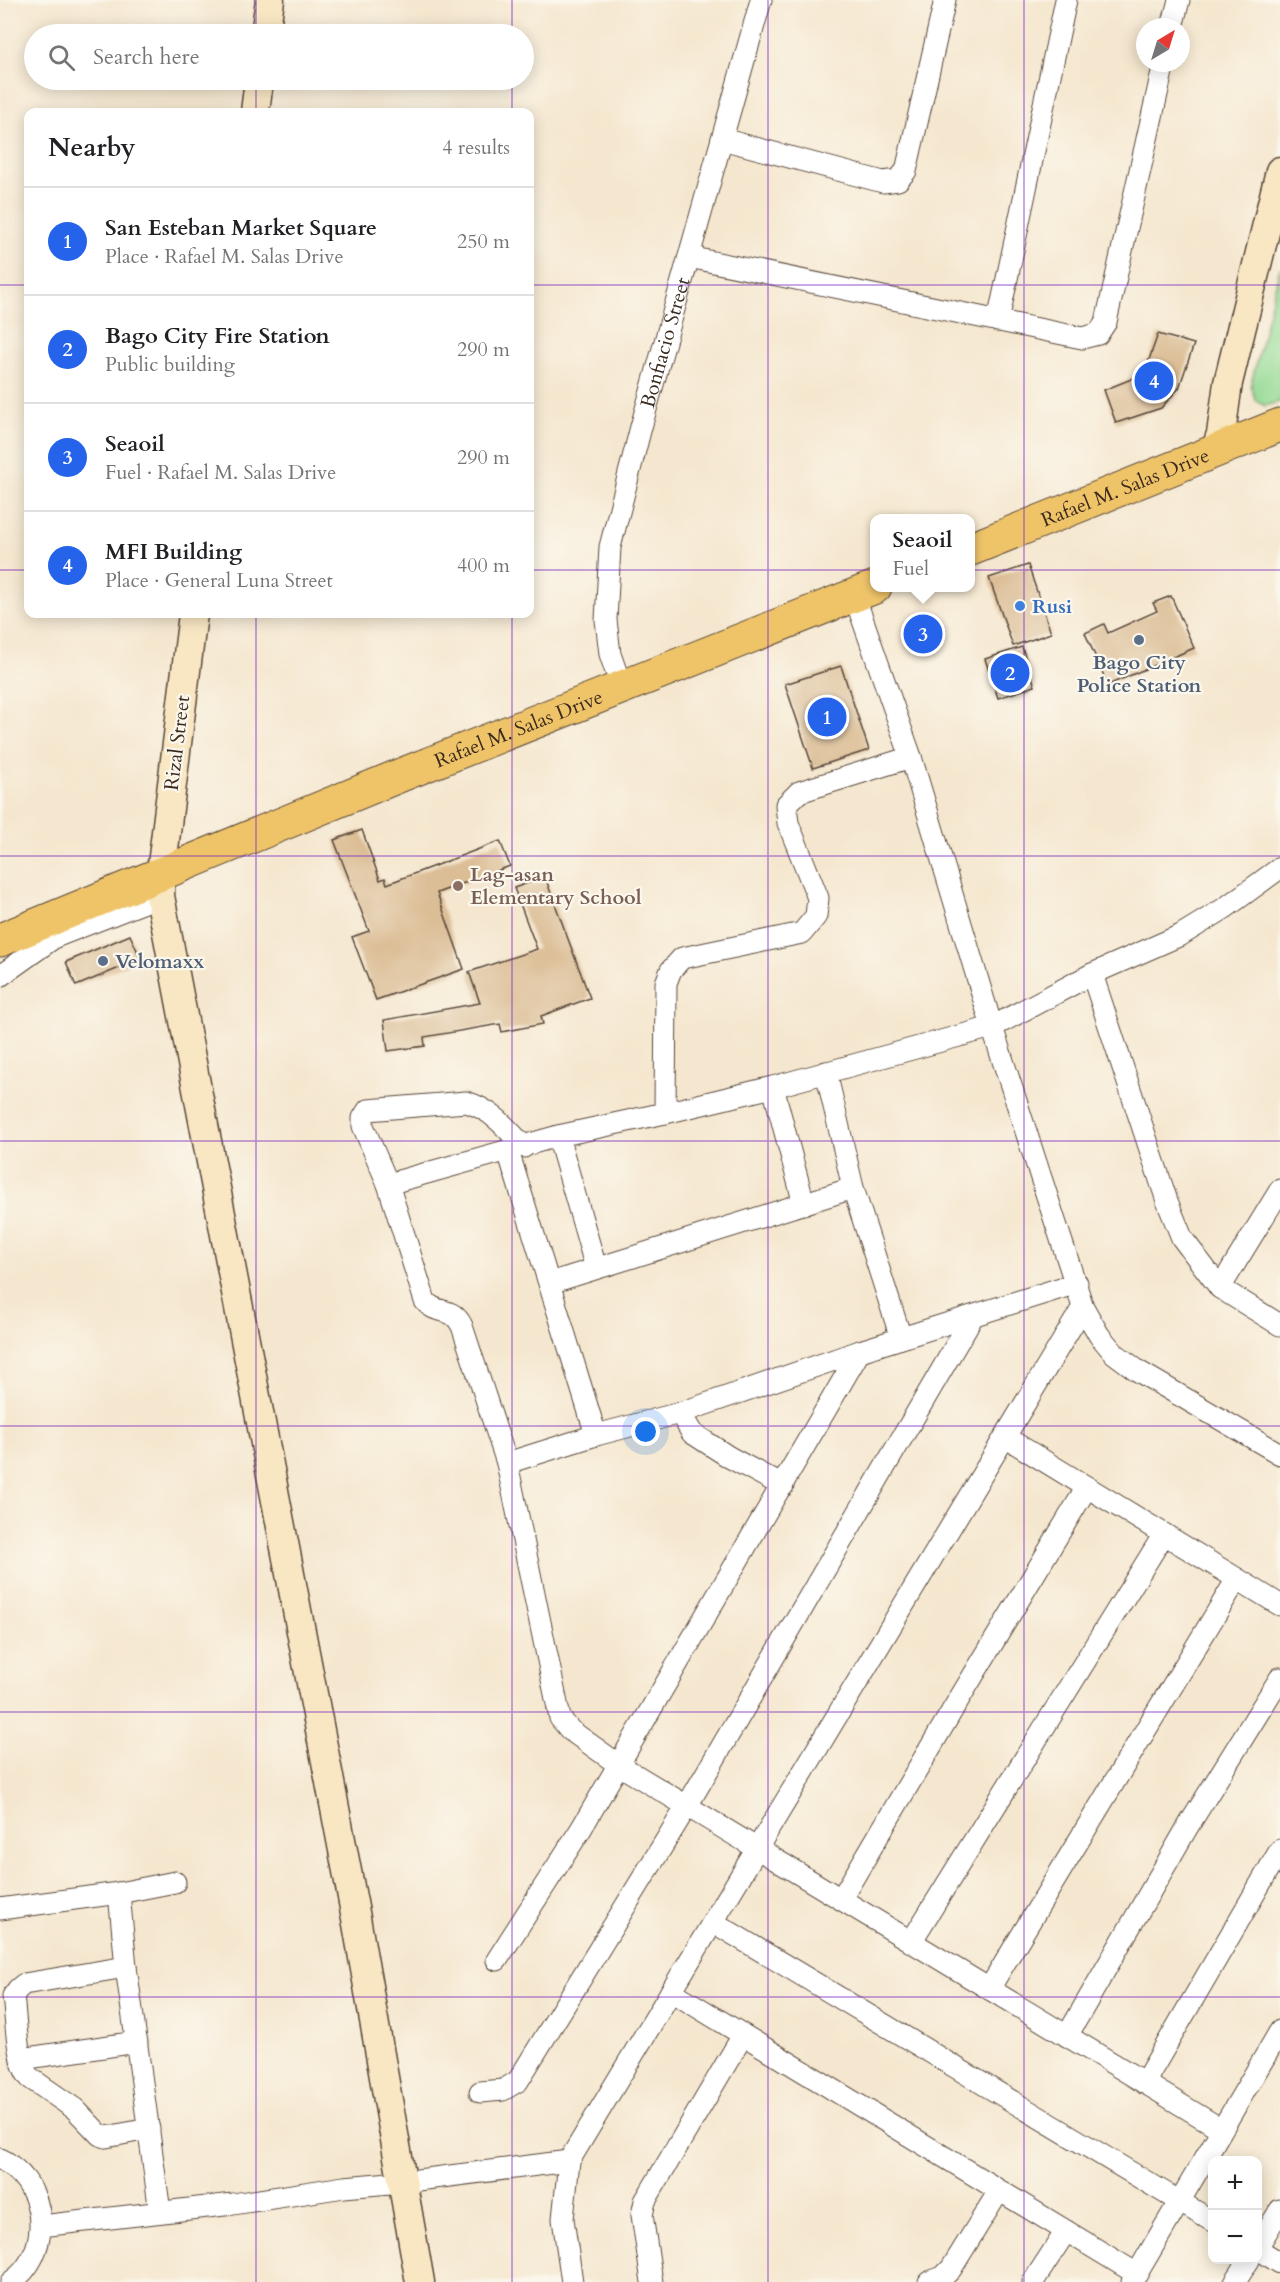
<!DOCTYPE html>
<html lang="en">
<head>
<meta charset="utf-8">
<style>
  :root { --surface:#fff; --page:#f2f2f2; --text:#202124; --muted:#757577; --line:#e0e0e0; --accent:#2563eb }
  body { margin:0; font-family:Cardo,serif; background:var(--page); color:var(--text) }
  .controls { position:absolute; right:18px; bottom:18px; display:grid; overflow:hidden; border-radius:12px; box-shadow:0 3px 15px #0003 }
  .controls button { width:54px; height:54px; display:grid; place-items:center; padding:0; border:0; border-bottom:2px solid var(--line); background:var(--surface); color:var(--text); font:30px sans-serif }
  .compass { position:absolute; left:1136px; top:18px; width:54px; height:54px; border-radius:50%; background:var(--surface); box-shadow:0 3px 15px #0003; rotate:38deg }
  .you { position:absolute; left:646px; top:1432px; width:21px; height:21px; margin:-15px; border:4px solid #fff; border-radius:50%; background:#1a73e8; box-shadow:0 0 0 9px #1a73e833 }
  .badge { display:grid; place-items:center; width:39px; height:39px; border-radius:50%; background:var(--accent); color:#fff; font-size:20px; font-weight:700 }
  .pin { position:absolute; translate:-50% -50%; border:3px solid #fff; box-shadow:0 2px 6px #0006 }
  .popup { position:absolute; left:870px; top:514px; width:105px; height:78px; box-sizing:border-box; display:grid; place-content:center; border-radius:12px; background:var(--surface); filter:drop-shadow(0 2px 4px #0005); font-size:20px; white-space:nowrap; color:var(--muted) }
  .popup b { font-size:22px; color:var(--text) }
  .popup::after { content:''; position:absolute; left:50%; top:100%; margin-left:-12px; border:12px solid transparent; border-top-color:var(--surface) }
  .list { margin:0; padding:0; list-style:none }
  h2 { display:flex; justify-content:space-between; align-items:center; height:78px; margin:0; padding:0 24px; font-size:26px }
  h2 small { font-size:20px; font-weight:400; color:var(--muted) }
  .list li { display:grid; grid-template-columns:39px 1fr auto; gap:18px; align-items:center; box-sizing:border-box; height:108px; padding:0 24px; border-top:2px solid var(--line) }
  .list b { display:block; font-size:22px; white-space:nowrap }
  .list p { margin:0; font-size:20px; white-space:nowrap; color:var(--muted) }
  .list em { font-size:20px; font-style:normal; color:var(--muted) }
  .icon { flex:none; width:33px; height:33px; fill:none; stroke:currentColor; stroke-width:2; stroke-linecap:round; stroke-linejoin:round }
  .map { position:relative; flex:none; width:1280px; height:2282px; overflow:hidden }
  .search { position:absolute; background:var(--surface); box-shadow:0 3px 15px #0003; left:24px; top:24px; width:510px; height:66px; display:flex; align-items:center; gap:15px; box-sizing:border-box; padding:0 21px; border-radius:33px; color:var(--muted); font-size:22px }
  .panel { position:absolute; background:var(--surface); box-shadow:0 3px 15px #0003; left:24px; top:108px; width:510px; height:510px; border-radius:12px }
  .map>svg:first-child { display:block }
  .green { fill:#94da94; stroke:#688259; stroke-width:1.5 }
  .building { fill:#dcbe96 }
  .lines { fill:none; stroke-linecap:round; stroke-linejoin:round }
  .street-casing { stroke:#574639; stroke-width:23 }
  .secondary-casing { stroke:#574639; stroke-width:31 }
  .highway-casing { stroke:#574639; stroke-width:35 }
  .street { stroke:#fff; stroke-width:21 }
  .secondary { stroke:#f9e7c3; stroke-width:28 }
  .highway { stroke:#efc469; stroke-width:33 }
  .grid { fill:none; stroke:#7b2cbf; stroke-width:1.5; stroke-opacity:0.55 }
  .shop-dot { fill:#3f7fe0; stroke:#fbf7ec; stroke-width:2 }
  .service-dot { fill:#5c6f8a; stroke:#fbf7ec; stroke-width:2 }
  .education-dot { fill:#8d6e63; stroke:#fbf7ec; stroke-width:2 }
  .labels { text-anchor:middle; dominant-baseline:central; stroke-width:4.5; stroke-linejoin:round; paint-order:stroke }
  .street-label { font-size:20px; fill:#3b2a1e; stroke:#fbf7ec }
  .shop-label { font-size:20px; font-weight:bold; fill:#366cbe; stroke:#fbf7ec; text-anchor:start }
  .service-label { font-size:20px; font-weight:bold; fill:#4e5e75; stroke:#fbf7ec }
  .education-label { font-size:20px; font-weight:bold; fill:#785e54; stroke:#fbf7ec; text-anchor:start }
</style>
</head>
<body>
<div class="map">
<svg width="1280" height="2282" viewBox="0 0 1280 2282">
  <rect width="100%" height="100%" fill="#fbf7ec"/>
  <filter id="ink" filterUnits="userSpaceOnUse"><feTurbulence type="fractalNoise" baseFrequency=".0167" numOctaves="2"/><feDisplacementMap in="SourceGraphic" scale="12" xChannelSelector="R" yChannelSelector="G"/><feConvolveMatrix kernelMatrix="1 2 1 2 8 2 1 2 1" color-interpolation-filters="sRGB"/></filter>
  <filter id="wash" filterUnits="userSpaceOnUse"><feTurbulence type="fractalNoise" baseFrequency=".008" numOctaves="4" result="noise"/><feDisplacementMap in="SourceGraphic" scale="24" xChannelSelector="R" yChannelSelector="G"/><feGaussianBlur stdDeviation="1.35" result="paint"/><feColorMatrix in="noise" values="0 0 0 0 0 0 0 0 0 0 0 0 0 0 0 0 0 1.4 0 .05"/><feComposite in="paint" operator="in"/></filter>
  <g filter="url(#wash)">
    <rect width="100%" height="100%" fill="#f5e7cf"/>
    <path class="green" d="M1280,267V402L1265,406L1255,400L1251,384Z"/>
    <g id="blocks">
      <path class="building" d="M1158,334L1194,344L1179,388L1161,408L1116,423L1104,390L1144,374Z
        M1028,565L1051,633L1013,646L989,578Z
        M1171,596L1194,648L1108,685L1085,633L1104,624L1108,633L1157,611L1153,603Z
        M933,622L938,638L913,646L908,630Z
        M1022,647L1035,686L998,698L985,659Z
        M841,666L869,750L813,768L785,684Z
        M362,830L380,880L385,878L387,884L500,841L510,866L437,893L464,969L376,1000L352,937L369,931L334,840Z
        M545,877L590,998L541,1016L543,1024L502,1032L500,1024L424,1037L425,1046L388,1051L384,1020L480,1003L469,972L537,949L514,888Z
        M130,935L141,959L76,986L66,962Z"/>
    </g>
  </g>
  <g filter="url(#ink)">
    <use href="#blocks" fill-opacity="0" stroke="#574639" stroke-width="1.5"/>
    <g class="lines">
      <g class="street-casing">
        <g id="street">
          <path d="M1172,27L1179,0"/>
          <path d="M722,139L883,182L898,180L906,171L945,0"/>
          <path d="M689,257L1082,338L1098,334L1106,322L1164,63"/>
          <path d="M998,321L1066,0"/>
          <path d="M854,595L911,757L992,1027L1083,1307L1099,1335L1114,1353L1138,1371L1280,1454"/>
          <path id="s1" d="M622,689L610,654L606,620L610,547L641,427L761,0"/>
          <path d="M1092,974L1167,1201L1182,1238L1220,1288L1280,1325"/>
          <path d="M0,976L55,937L160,896"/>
          <path d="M826,1072L853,1188L901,1338"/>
          <path d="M773,1087L804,1204"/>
          <path d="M665,1113L666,983L671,970L682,958L802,933L816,916L818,898L788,823L786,805L799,792L911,757"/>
          <path d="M558,1136L596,1268"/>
          <path d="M524,1147C507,1128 491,1109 466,1102L368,1110L363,1118V1126L388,1184L425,1301C437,1316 452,1305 462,1326L507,1463L560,1718L570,1730L619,1765L1221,2129"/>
          <path d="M508,1151L596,1435"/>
          <path d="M388,1184L558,1136L665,1113L773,1087L992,1027L1092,974L1181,935L1225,908L1280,868"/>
          <path d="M550,1283L853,1188"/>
          <path d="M1220,1288L1280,1190"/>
          <path d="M680,1413L692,1433L729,1457L783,1486"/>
          <path d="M1005,1437L1280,1605"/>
          <path d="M507,1463L596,1435L680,1413L860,1351L1077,1283"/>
          <path d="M119,1893L175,1882"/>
          <path d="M841,1899L956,1704L1087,1487"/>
          <path d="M0,1909L119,1893L126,1967L160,2212"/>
          <path d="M713,1922L1212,2221"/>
          <path d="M911,1942L1164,1534"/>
          <path d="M497,1960L581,1829L860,1351"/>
          <path d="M126,1967L24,1984L18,1989L13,1996C16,2017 16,2063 30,2078L75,2109L100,2135L106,2137L149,2129"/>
          <path d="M989,1989L1237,1579"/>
          <path d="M671,1991L1137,2274"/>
          <path d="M1067,2036L1187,1828L1280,1678"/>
          <path d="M21,2059L137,2042"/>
          <path d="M1144,2083L1280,1850"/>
          <path d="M480,2092L503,2090L518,2081L687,1806L973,1316"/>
          <path d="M0,2159C6,2161 10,2165 15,2169C49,2198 49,2256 11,2282"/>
          <path d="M41,2226L233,2204L344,2187L402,2182L569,2161"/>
          <path d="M1258,2246L1280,2210"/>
          <path d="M1258,2249L1280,2263"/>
          <path d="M572,2282L563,2219L569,2161L1083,1307"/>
          <path d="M652,2282L642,2215L645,2201L743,2035"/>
          <path d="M929,2282L943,2277L951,2269L999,2191"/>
          <path d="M1033,2282L1066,2231"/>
          <path d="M1132,2282L1280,2031"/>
          <path d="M1235,2282L1249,2260"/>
        </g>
      </g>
      <g class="secondary-casing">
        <path id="secondary" d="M265,34L270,0
          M255,112L259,80
          M1215,451L1221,434L1228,383L1280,171
          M193,614L161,873L160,896L356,1918L420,2282"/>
      </g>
      <g class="highway-casing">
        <g id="highway">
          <path id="s2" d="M971,549L1280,425"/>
          <path id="s3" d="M0,940L401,775L875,587"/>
        </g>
      </g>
      <use href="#street" class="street"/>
      <use href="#secondary" class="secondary"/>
      <use href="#highway" class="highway"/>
    </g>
  </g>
  <path class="grid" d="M256,0V34M512,0V34M768,0V2282M1024,0V2282M256,80V112M512,80V112M0,285H28M530,285H1280M0,570H28M530,570H1280M256,614V2282M512,614V2282M0,856H1280M0,1141H1280M0,1426H1280M0,1712H1280M0,1997H1280"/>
  <circle class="shop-dot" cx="1020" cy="606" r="6"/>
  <g class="service-dot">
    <circle cx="1139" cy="640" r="6"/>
    <circle cx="103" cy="961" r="6"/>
  </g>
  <circle class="education-dot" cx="458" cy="886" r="6"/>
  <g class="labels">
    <g class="street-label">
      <text stroke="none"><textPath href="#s1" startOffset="356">Bonfiacio Street</textPath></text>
      <text stroke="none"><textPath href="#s2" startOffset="166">Rafael M. Salas Drive</textPath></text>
      <text stroke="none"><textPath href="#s3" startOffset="560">Rafael M. Salas Drive</textPath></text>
      <text transform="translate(177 743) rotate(-83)">Rizal Street</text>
    </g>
    <g class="shop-label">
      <text x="1032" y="606">Rusi</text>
    </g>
    <g class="service-label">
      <text x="1139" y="662">Bago City<tspan x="1139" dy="23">Police Station</tspan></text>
      <text x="115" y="961" text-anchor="start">Velomaxx</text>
    </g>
    <g class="education-label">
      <text x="470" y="874">Lag-asan<tspan x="470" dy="23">Elementary School</tspan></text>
    </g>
  </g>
</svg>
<div class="controls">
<button>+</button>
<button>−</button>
</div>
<svg class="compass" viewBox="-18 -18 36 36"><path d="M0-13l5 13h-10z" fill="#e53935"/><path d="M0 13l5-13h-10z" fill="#757577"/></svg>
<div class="you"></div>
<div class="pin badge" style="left:827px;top:717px">1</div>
<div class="pin badge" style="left:1010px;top:673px">2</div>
<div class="pin badge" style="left:923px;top:634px">3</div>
<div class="popup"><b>Seaoil</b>Fuel</div>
<div class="pin badge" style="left:1154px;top:381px">4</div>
<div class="search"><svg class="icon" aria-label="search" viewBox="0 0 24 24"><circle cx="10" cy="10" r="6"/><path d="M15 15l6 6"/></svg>Search here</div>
<section class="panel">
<h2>Nearby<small>4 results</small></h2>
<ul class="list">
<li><span class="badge">1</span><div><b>San Esteban Market Square</b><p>Place · Rafael M. Salas Drive</p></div><em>250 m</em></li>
<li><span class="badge">2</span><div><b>Bago City Fire Station</b><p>Public building</p></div><em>290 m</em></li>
<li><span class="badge">3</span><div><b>Seaoil</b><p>Fuel · Rafael M. Salas Drive</p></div><em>290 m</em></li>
<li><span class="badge">4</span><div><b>MFI Building</b><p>Place · General Luna Street</p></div><em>400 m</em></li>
</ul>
</section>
</div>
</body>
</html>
